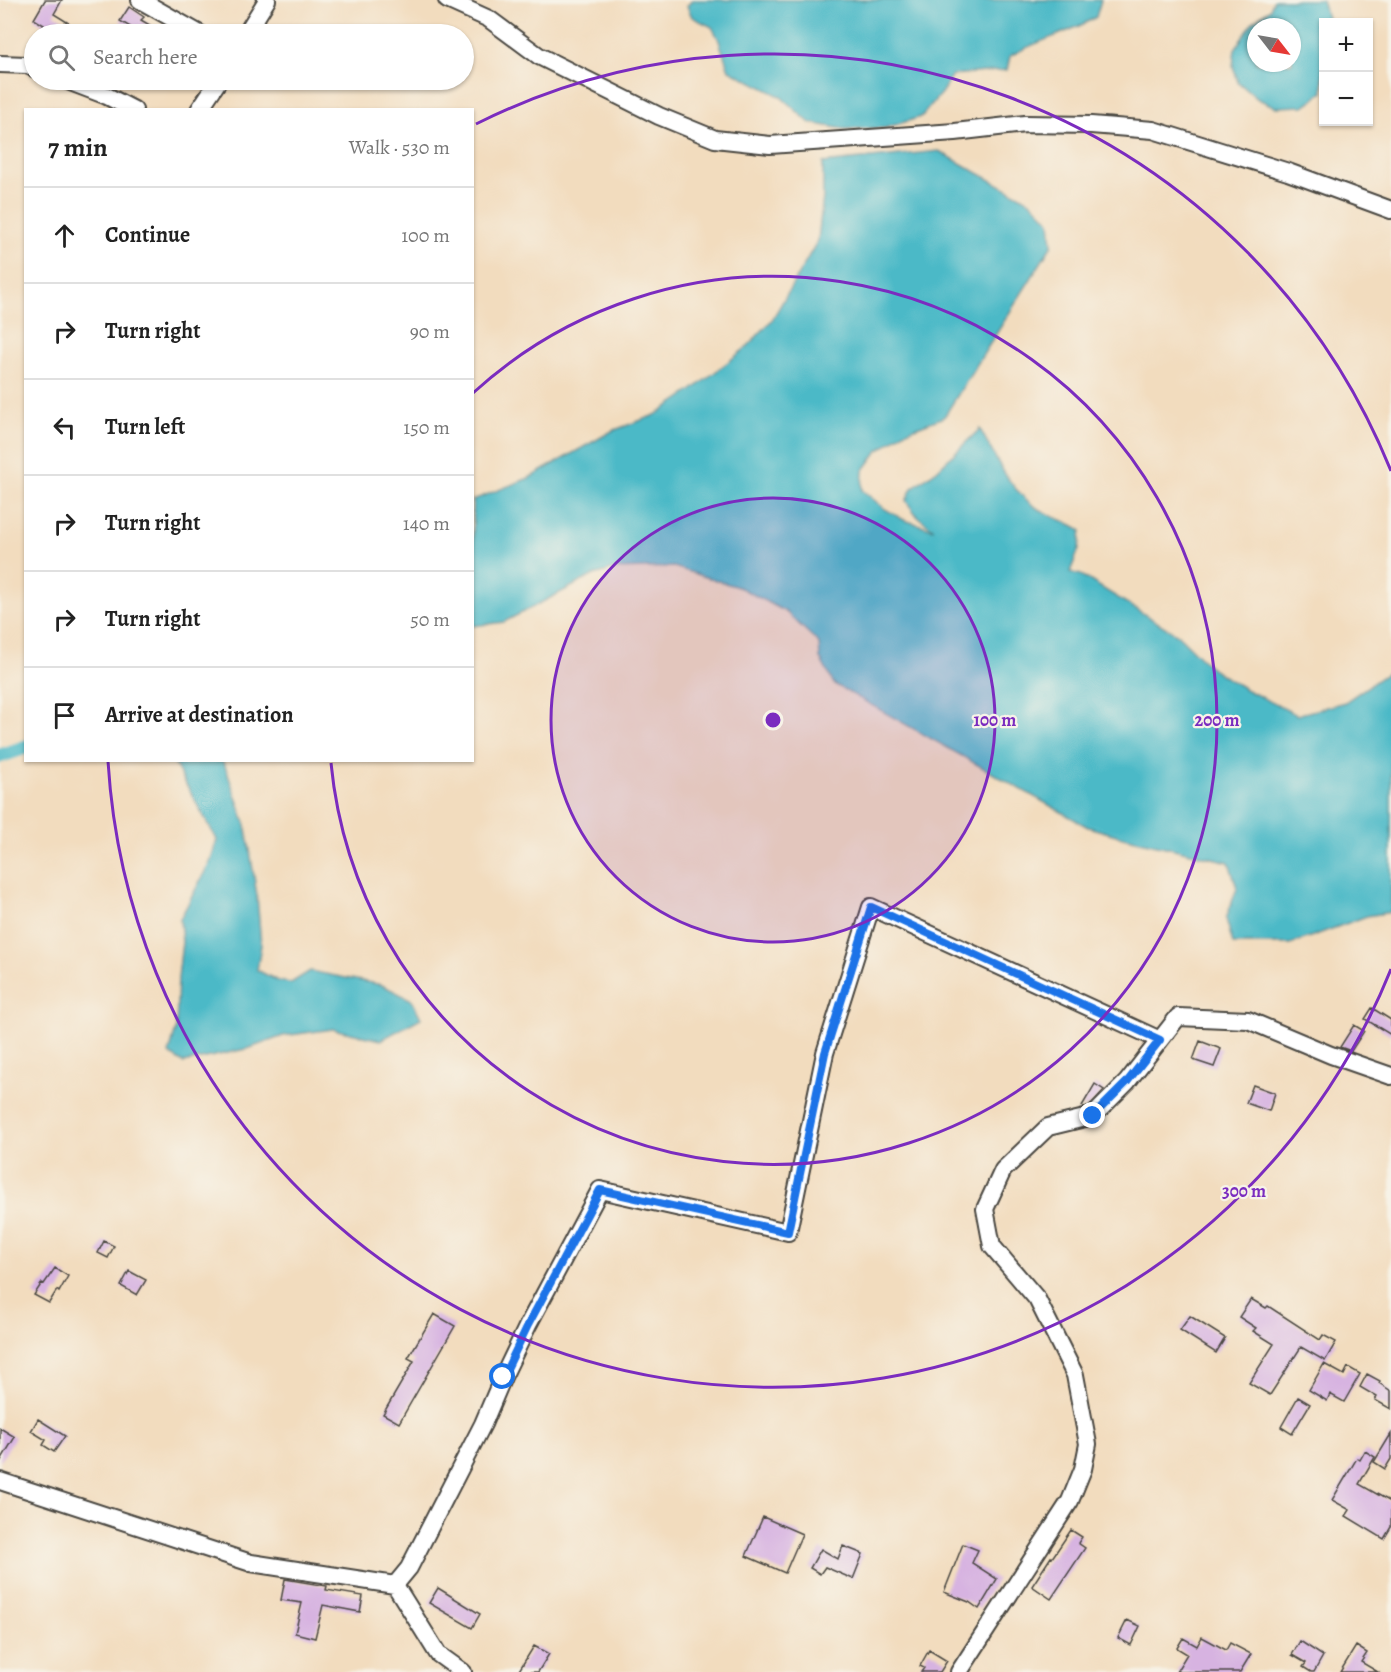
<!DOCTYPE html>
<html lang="en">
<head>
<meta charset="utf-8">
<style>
  :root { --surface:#fff; --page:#f6f6f6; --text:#222; --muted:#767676; --line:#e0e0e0 }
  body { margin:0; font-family:Alegreya,serif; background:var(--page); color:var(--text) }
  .controls { position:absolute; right:18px; top:18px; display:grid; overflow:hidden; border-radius:0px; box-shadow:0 2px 4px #0004 }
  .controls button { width:54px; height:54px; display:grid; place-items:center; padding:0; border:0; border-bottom:2px solid var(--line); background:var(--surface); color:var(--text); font:30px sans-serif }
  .compass { position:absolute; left:1247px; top:18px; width:54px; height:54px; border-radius:50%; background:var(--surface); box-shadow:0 2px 4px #0004; rotate:121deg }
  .stop { position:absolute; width:18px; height:18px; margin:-14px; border:4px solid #1a73e8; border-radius:50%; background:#fff }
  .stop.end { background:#1a73e8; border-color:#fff; box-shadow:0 2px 6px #0008 }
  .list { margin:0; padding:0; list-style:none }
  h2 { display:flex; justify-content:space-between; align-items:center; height:78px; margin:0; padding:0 24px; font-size:26px }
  h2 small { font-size:20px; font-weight:400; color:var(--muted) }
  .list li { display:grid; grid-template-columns:39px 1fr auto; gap:18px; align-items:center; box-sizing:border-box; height:96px; padding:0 24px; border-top:2px solid var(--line) }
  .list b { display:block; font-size:22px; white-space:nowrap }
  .list em { font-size:20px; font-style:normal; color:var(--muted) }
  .icon { flex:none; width:33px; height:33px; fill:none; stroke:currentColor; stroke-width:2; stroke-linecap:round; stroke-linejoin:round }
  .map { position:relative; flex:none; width:1391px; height:1672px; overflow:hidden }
  .search { position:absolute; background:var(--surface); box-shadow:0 2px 4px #0004; left:24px; top:24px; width:450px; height:66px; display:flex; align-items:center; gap:15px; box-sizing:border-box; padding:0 21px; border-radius:33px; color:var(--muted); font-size:22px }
  .panel { position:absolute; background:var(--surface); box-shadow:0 2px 4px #0004; left:24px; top:108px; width:450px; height:654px; border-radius:0px }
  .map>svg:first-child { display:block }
  .water { fill:#4cb9c7; stroke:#3c7279; stroke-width:1.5; fill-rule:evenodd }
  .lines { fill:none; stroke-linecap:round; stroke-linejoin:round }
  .canal { stroke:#4cb9c7; stroke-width:15 }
  .building { fill:#d7b3e1 }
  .street-casing { stroke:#494641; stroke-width:20 }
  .street { stroke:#fff; stroke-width:16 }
  .route { stroke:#1a73e8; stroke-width:8 }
  .ring { fill:none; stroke:#7b2cbf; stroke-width:3 }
  .centre { fill:#7b2cbf; stroke:#f7f3e8; stroke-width:3 }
  .ring-label { font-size:18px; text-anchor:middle; font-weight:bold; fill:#7b2cbf; stroke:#f7f3e8; stroke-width:4.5; stroke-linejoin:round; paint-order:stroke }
</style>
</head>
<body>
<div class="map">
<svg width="1391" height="1672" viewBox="0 0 1391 1672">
  <rect width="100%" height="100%" fill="#f7f3e8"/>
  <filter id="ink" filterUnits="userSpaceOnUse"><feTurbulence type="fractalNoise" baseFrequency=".0167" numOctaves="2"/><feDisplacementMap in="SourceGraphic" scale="12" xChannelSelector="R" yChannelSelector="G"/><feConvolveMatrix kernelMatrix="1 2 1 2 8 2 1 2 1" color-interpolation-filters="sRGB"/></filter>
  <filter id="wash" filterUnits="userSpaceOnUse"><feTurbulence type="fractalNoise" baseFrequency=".008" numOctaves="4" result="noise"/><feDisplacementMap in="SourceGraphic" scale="24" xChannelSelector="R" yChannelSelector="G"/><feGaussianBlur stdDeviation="1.35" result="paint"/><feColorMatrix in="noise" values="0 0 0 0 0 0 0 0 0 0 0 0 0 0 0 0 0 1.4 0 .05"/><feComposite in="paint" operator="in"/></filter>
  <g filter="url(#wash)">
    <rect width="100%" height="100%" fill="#f2dcbe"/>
    <path class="water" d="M692,0H1101L1096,17C1068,34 1038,40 1010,56L1007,70L952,75L942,92L921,117L885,128L844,129L810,123L780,96L729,70L718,38L712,27L692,17L687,6Z
      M1275,0H1322L1328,22H1324L1323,92L1304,106L1276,107L1258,99L1238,82L1233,66L1235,49L1252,23L1270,9L1273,1ZM1256,27H1292V63H1256Z
      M939,151L976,172L1030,201L1050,221L1052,245L944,417L904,432L877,452L863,471L862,490L885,509L904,520L934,529L918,517L906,501L912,488L937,470L980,429C996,458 1010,492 1040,510C1053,518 1068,521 1081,530L1079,549L1070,572L1081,575L1178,635L1212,669L1245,689L1297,715L1345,702L1386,674L1391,672V912L1367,916L1291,944H1233L1226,919L1237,888L1229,862L1123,837L1088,827L834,684L820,658L819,643L786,612L741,588L674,567L615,569L594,575L504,622L473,626V500L529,478L612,431L655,415L691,391L747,347L772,320L818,240L823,197V163Z
      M173,761H222L225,766L246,825L257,896L261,945L257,970L278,981L291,983L310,971L382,985L412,1000L421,1018L381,1040L333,1029L283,1036L250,1048L183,1063L169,1054L176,1029L178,978L182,942L180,919L210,862L217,840Z"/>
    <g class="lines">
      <path class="canal" d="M0,756L26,747"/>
    </g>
    <g id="blocks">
      <path class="building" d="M45,0H62L54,14L72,25L66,34H39L44,25L34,19Z
        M129,7L144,17L141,20L165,34H142L120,21Z
        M1372,1008L1391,1020V1035L1365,1019Z
        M1354,1025L1364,1031L1351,1051L1340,1047Z
        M1200,1041L1221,1049L1214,1067L1193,1060Z
        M1095,1084L1104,1090L1088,1107H1084L1082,1106Z
        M1253,1085L1275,1093L1269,1111L1246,1103Z
        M104,1241L114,1246L108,1258L98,1253Z
        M55,1268L68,1276L59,1292L57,1290L49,1303L34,1295L42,1283L44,1284Z
        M129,1271L146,1280L137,1295L121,1286Z
        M1251,1299L1266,1308L1268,1306L1320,1340L1323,1335L1336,1342L1325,1361L1301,1347L1270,1395L1249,1383L1274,1344L1253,1331L1256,1328L1239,1317Z
        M434,1314L455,1326L399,1423L383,1414L414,1361L408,1358Z
        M1190,1316L1225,1338L1216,1353L1180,1330Z
        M1324,1364L1344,1375L1348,1367L1360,1374L1344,1402L1330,1394L1327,1401L1309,1390Z
        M1367,1374L1380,1381L1379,1383L1391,1391V1409L1375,1400L1377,1397L1360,1387Z
        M1298,1397L1310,1404L1292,1434L1281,1427Z
        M38,1419L65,1436L54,1452L43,1445L46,1440L31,1431Z
        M0,1428L15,1437L0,1462Z
        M1391,1434V1459L1385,1469L1374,1462Z
        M1365,1451L1375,1457L1359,1484L1391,1502V1527L1384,1539L1346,1516L1350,1510L1332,1500L1357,1458L1360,1460Z
        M763,1517L802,1534L785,1573L746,1556Z
        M1071,1530L1082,1537L1078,1543L1085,1548L1051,1599L1032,1586L1051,1557L1052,1558Z
        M963,1544L978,1550L972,1563L997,1579L979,1609L969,1602L944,1592Z
        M843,1546L863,1554L853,1579L825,1567L820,1574L810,1568L821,1549L838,1559Z
        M285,1579L327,1586L326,1590L363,1596L360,1612L323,1605L315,1638L295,1633L302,1603L281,1600Z
        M438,1588L480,1614L472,1628L429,1603Z
        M1127,1620L1140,1626L1131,1645L1118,1638Z
        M1202,1637L1226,1650L1230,1643L1251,1654L1240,1672H1176L1187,1654L1177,1648L1183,1638L1197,1646Z
        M1300,1641L1323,1656L1314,1672H1311L1303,1667L1306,1663L1292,1655Z
        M534,1646L549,1654L538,1672H518Z
        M1356,1646L1367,1653L1361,1662L1378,1672H1340Z
        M929,1650L947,1661L940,1672H921L924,1668L920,1666Z"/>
    </g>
  </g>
  <g filter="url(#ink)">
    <use href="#blocks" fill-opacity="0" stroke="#494641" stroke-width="1.5"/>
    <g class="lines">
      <g class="street-casing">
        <path id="street" d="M140,0L200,34
          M447,0L489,19L539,56L659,116L715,139L770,145L955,132L1025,124L1091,125L1153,130L1288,172L1391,210
          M246,34L267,0
          M0,64L27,65L34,68
          M65,80L107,96L134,110
          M199,110L219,80
          M0,1481L251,1563L395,1585L409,1568L483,1424L503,1377L528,1325L600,1190L788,1232L825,1053L871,907L1160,1040
          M395,1585L438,1654L463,1672
          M959,1672L1070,1501L1083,1469L1088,1444L1075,1375L1037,1299L992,1246L985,1209L1003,1170L1048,1127L1093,1116L1127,1082L1178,1017L1248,1020L1331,1055L1391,1076"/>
      </g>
      <use href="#street" class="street"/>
    </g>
  </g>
  <g class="lines" filter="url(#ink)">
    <path class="route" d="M503,1377L528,1325L600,1190L788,1232L825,1053L871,907L1160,1040L1127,1082L1093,1116"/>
  </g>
  <circle cx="773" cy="720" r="222" fill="#7b2cbf" fill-opacity=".12"/>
  <g class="ring">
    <circle cx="773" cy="720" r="222"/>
    <path d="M473 393A444 444 0 1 1 331 763"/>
    <path d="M1391 969A666 666 0 0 1 108 761M476 124A666 666 0 0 1 1391 471"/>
  </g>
  <circle cx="773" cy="720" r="9" class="centre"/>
  <g class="ring-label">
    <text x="995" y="726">100 m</text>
    <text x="1217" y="726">200 m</text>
    <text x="1244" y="1197">300 m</text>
  </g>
</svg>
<div class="controls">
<button>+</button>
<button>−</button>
</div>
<svg class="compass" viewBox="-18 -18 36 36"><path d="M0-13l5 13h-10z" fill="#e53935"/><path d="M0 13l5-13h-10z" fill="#767676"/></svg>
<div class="stop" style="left:503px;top:1377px"></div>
<div class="stop end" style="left:1093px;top:1116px"></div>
<div class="search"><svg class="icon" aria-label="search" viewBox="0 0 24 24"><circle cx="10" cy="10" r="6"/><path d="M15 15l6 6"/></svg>Search here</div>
<section class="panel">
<h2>7 min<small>Walk · 530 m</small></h2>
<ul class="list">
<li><svg class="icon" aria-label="ahead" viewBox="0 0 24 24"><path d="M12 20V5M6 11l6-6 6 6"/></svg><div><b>Continue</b></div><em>100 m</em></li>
<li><svg class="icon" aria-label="right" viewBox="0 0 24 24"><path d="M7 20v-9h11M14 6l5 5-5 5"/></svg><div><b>Turn right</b></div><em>90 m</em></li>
<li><svg class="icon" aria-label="left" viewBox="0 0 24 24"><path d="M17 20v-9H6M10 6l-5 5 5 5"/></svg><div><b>Turn left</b></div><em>150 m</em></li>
<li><svg class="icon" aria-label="right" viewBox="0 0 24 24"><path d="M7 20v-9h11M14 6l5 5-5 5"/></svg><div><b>Turn right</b></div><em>140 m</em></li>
<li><svg class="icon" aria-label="right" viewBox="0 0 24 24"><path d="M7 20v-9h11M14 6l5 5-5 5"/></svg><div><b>Turn right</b></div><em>50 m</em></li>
<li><svg class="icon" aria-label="arrive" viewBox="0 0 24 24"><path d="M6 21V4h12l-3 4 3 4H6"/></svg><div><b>Arrive at destination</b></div></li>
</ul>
</section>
</div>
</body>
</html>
